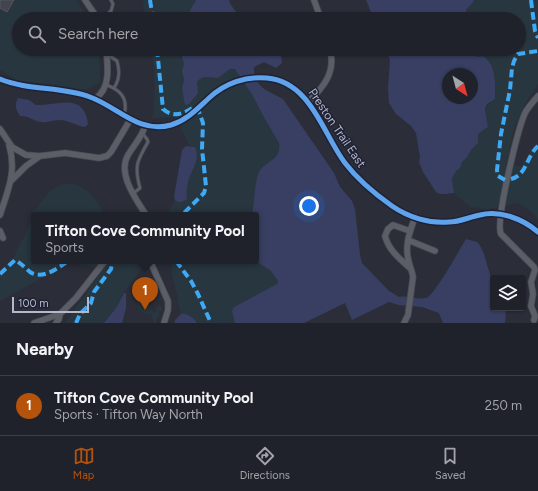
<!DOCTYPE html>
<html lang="en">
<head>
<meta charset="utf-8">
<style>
  :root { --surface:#20222b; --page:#282a33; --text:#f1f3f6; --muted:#a2a4a9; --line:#3d3f47; --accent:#b45309 }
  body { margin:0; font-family:Figtree,sans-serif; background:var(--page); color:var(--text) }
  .controls { position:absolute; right:12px; bottom:12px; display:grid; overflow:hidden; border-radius:4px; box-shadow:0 1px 3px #0004 }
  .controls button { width:36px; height:36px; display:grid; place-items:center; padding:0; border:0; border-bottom:1px solid var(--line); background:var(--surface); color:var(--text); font:20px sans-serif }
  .compass { position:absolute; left:442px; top:68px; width:36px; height:36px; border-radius:50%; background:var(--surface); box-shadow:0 1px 3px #0004; rotate:144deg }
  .scale { position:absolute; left:12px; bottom:10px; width:77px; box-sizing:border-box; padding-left:4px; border:2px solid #b5b8ca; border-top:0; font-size:11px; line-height:14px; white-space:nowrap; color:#b5b8ca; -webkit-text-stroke:3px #1e2234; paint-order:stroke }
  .you { position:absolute; left:309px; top:206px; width:14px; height:14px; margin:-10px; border:3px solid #fff; border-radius:50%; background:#1a73e8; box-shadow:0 0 0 6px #1a73e833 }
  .badge { display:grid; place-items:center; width:26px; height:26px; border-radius:50%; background:var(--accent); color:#fff; font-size:13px; font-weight:700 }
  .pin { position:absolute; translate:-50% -33px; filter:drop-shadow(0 1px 2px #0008) }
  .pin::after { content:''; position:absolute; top:21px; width:14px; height:12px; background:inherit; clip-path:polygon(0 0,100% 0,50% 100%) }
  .popup { position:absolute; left:31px; top:212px; width:228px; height:52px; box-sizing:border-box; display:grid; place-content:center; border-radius:4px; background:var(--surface); filter:drop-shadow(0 1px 3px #0005); font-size:13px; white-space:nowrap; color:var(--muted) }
  .popup b { font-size:15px; color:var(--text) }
  .popup::after { content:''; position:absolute; left:50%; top:100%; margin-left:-8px; border:8px solid transparent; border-top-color:var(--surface) }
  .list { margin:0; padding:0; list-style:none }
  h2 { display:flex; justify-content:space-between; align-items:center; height:52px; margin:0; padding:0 16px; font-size:17px }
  h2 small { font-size:13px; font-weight:400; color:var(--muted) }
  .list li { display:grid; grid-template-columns:26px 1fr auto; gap:12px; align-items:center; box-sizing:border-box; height:60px; padding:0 16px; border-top:1px solid var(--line) }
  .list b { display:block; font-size:15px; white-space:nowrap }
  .list p { margin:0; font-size:13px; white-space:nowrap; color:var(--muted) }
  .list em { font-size:13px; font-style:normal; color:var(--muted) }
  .icon { flex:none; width:22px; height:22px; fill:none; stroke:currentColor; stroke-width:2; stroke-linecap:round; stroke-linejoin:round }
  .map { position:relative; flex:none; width:538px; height:323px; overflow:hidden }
  .search { position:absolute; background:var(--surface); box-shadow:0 1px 3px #0004; left:12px; right:12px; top:12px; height:44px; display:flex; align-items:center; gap:10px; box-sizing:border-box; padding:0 14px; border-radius:22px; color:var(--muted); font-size:15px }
  .sheet { height:112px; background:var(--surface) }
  nav { display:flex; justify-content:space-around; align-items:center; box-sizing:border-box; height:56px; border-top:1px solid var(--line); background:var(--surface); font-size:11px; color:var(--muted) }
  nav a { display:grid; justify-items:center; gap:2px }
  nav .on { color:var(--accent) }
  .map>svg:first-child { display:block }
  .green { fill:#28363f }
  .water { fill:#383f62; fill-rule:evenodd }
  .building { fill:#43444e; stroke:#535561 }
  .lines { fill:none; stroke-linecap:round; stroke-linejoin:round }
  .lane-casing { stroke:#474a52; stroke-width:4 }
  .street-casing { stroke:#474a52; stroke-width:7 }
  .lane { stroke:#5b5d67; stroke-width:2.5 }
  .street { stroke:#5b5d67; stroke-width:5.5 }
  .quiet { stroke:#3fa9f5; stroke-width:4; stroke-dasharray:8 4; stroke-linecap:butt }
  .cycleway-casing { stroke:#1e2234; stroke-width:8 }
  .cycleway { stroke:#60a3ed; stroke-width:5 }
  .labels { text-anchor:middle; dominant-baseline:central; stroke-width:3; stroke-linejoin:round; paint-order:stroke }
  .street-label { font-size:12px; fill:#b5b8ca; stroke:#1e2234 }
</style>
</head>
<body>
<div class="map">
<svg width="538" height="323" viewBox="0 0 538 323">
  <rect width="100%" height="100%" fill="#2b2e39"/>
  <path class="green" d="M0,0H76L88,19H19V49H99L100,82L86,90L17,80L0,70Z
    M143,0H196L185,19H145Z
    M473,0H538V84L525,104L514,128L510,145L509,154L506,166H521L534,146L538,144V221C535,212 525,208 518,203L488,209L470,207L454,193L452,178L456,171L460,168L462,162L467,157L471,150L478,143V134L488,127C486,114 482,107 495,99C495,84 497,65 483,56L477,57L471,52V49H519V19H466V10L474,1Z
    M151,49H181V54L184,64L182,71L184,80L182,88L198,93L197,82C203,74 209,78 218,78L230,69H235L253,96L262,114L279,143L280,148L279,153L265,166L257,180L252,215H167L175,200L177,202L187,199L186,191L195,147L190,146L175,117L152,118C156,97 155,70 151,49Z
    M70,183C87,187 98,199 103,215H34V261H144L145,265L122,295L116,308L104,323H65L98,277L99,268L70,263L0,301V270L14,258L17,249L27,232L34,211L51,190L61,185Z
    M169,261H256L271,271L278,281L277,284L234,307L233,317L235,323H197L184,314H181C178,306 178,299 176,291C174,280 171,278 172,265Z
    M141,297H144C150,300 148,308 153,312L156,311V309L159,305L161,306L163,310L159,312V317L156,318L157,320L156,323H154L151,315L152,314H143L138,308L137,302Z"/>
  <path class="water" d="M196,0H229C231,8 239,15 245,19H185Z
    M366,0H473L474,1L466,10V19H374Z
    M181,49H280L282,63L276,68L264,62L254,67V74L257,82L264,89L283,99L334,173L340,187L352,201L355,209L360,255L362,263L389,291L399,297C408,295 418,300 426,298C434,296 460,249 466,239L477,242L481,247L484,254L493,285V308H506L505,323H443L439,313L422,307L399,305L389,302L352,320L345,303L304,323H235L232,311L234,307L277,284L278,281L271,271L256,261V215H252C254,205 255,179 259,172C266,160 282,160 279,143L262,114L253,96L235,69H230L218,78C209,78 203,74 197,82L198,93L189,104L185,105L182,88L184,80L182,71L184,64L181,54Z
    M386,49H471V52L477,57L483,56C497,65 495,84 495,99L487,104L485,109L488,127L478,134V143L471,150L467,157L462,162L460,168L456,171L452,178L454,193C448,193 442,196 436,192L423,172L419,162L420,157L416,133L411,126L396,114L389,103L388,89L390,60ZM448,74H472V98H448Z
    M18,98L29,100L36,105C57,106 84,91 88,124L85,127C76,126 69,120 60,120C54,120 47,123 41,122C33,121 28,115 20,116C16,110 14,105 18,98Z
    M186,146L195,147C201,159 191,170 188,182C187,188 186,193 187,199C182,202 179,204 175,200L174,197L182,150Z
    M124,293H126V308L122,323H104L116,308Z
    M181,314C187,313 194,318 197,323H175V320Z"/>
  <path class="building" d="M0,0H14L7,12L0,8Z"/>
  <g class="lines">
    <g class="lane-casing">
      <path id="lane" d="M101,19L111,11L113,4L111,0
        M107,54L117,61C120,71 120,79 114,88
        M107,85C119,90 127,96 125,111
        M134,193L140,188C134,166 137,161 148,142L147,139L143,134"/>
    </g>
    <g class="street-casing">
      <path id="street" d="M85,0L98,19
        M314,0L321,19
        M0,79C29,91 61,86 90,97C118,107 138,134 171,125C187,120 197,109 209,98C225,83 246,76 267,78C311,82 323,134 345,163C358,180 375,194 392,206C408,217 429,224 449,222C460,222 469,217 480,215C500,210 523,219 538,232
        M95,99C111,88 108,67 106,49
        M308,102C324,87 336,72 330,49
        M145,126C142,137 134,145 128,155C117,174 136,199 146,215
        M0,129L12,147L26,155L40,156L65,153L99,158L107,156L111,152L130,120
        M12,180L26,166L40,156
        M0,215C8,190 17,171 9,145
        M0,231L3,238
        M410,231L393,225L388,229L385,236C389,251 400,259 411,269
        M408,240L435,251
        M150,261L168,301V310L164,323
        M534,320L535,316L531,306L533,294L531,282L535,270L534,267L501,234C495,221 518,129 525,113C528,107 534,101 538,96
        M34,323L60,314L76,298L105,261
        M56,323L59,319L60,314
        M404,323L408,315L413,277C412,270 409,265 408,258C405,244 410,231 415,217"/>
    </g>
    <use href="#lane" class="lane"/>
    <use href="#street" class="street"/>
    <path class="quiet" d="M150,0L153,19
      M531,0L535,31L538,38
      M157,49L163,109C173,118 184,114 194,107L198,109L203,123L202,149L206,186L204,193L182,215
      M511,179C527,175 526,157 538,146
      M505,180L498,176L497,170L501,134L510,90L512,68L514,61L518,54L538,51
      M176,261L191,281L198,294L211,323
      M0,274L15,260C21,263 25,268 30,272C43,280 58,268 68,261
      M76,323L80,314L91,303L94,292L111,269L112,264L110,261"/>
    <g class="cycleway-casing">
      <path id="cycleway" d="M0,79C29,91 61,86 90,97C118,107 138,134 171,125C187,120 197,109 209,98C225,83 246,76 267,78C311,82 323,134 345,163C358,180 375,194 392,206C408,217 429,224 449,222C460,222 469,217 480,215C500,210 523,219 538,232"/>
    </g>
    <use href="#cycleway" class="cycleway"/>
  </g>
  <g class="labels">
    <g class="street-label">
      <text transform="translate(337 128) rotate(56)">Preston Trail East</text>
    </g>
  </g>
</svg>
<div class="controls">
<button><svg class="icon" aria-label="layers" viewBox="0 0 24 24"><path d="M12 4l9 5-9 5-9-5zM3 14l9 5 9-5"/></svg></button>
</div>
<svg class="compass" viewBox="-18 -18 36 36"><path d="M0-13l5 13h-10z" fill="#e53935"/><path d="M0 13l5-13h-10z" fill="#a2a4a9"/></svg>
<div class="scale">100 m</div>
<div class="you"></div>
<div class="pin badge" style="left:145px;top:310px">1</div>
<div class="popup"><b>Tifton Cove Community Pool</b>Sports</div>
<div class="search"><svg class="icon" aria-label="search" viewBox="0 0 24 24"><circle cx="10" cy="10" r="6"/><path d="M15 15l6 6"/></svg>Search here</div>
</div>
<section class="sheet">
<h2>Nearby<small></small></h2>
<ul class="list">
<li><span class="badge">1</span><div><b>Tifton Cove Community Pool</b><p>Sports · Tifton Way North</p></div><em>250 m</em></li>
</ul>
</section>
<nav>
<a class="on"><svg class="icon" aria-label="map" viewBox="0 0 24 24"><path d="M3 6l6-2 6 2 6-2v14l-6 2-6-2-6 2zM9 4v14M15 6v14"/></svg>Map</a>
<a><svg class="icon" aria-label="directions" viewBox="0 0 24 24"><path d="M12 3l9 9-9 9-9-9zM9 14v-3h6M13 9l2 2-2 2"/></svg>Directions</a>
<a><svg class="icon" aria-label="saved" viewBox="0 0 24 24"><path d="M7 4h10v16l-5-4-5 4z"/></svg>Saved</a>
</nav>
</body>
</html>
